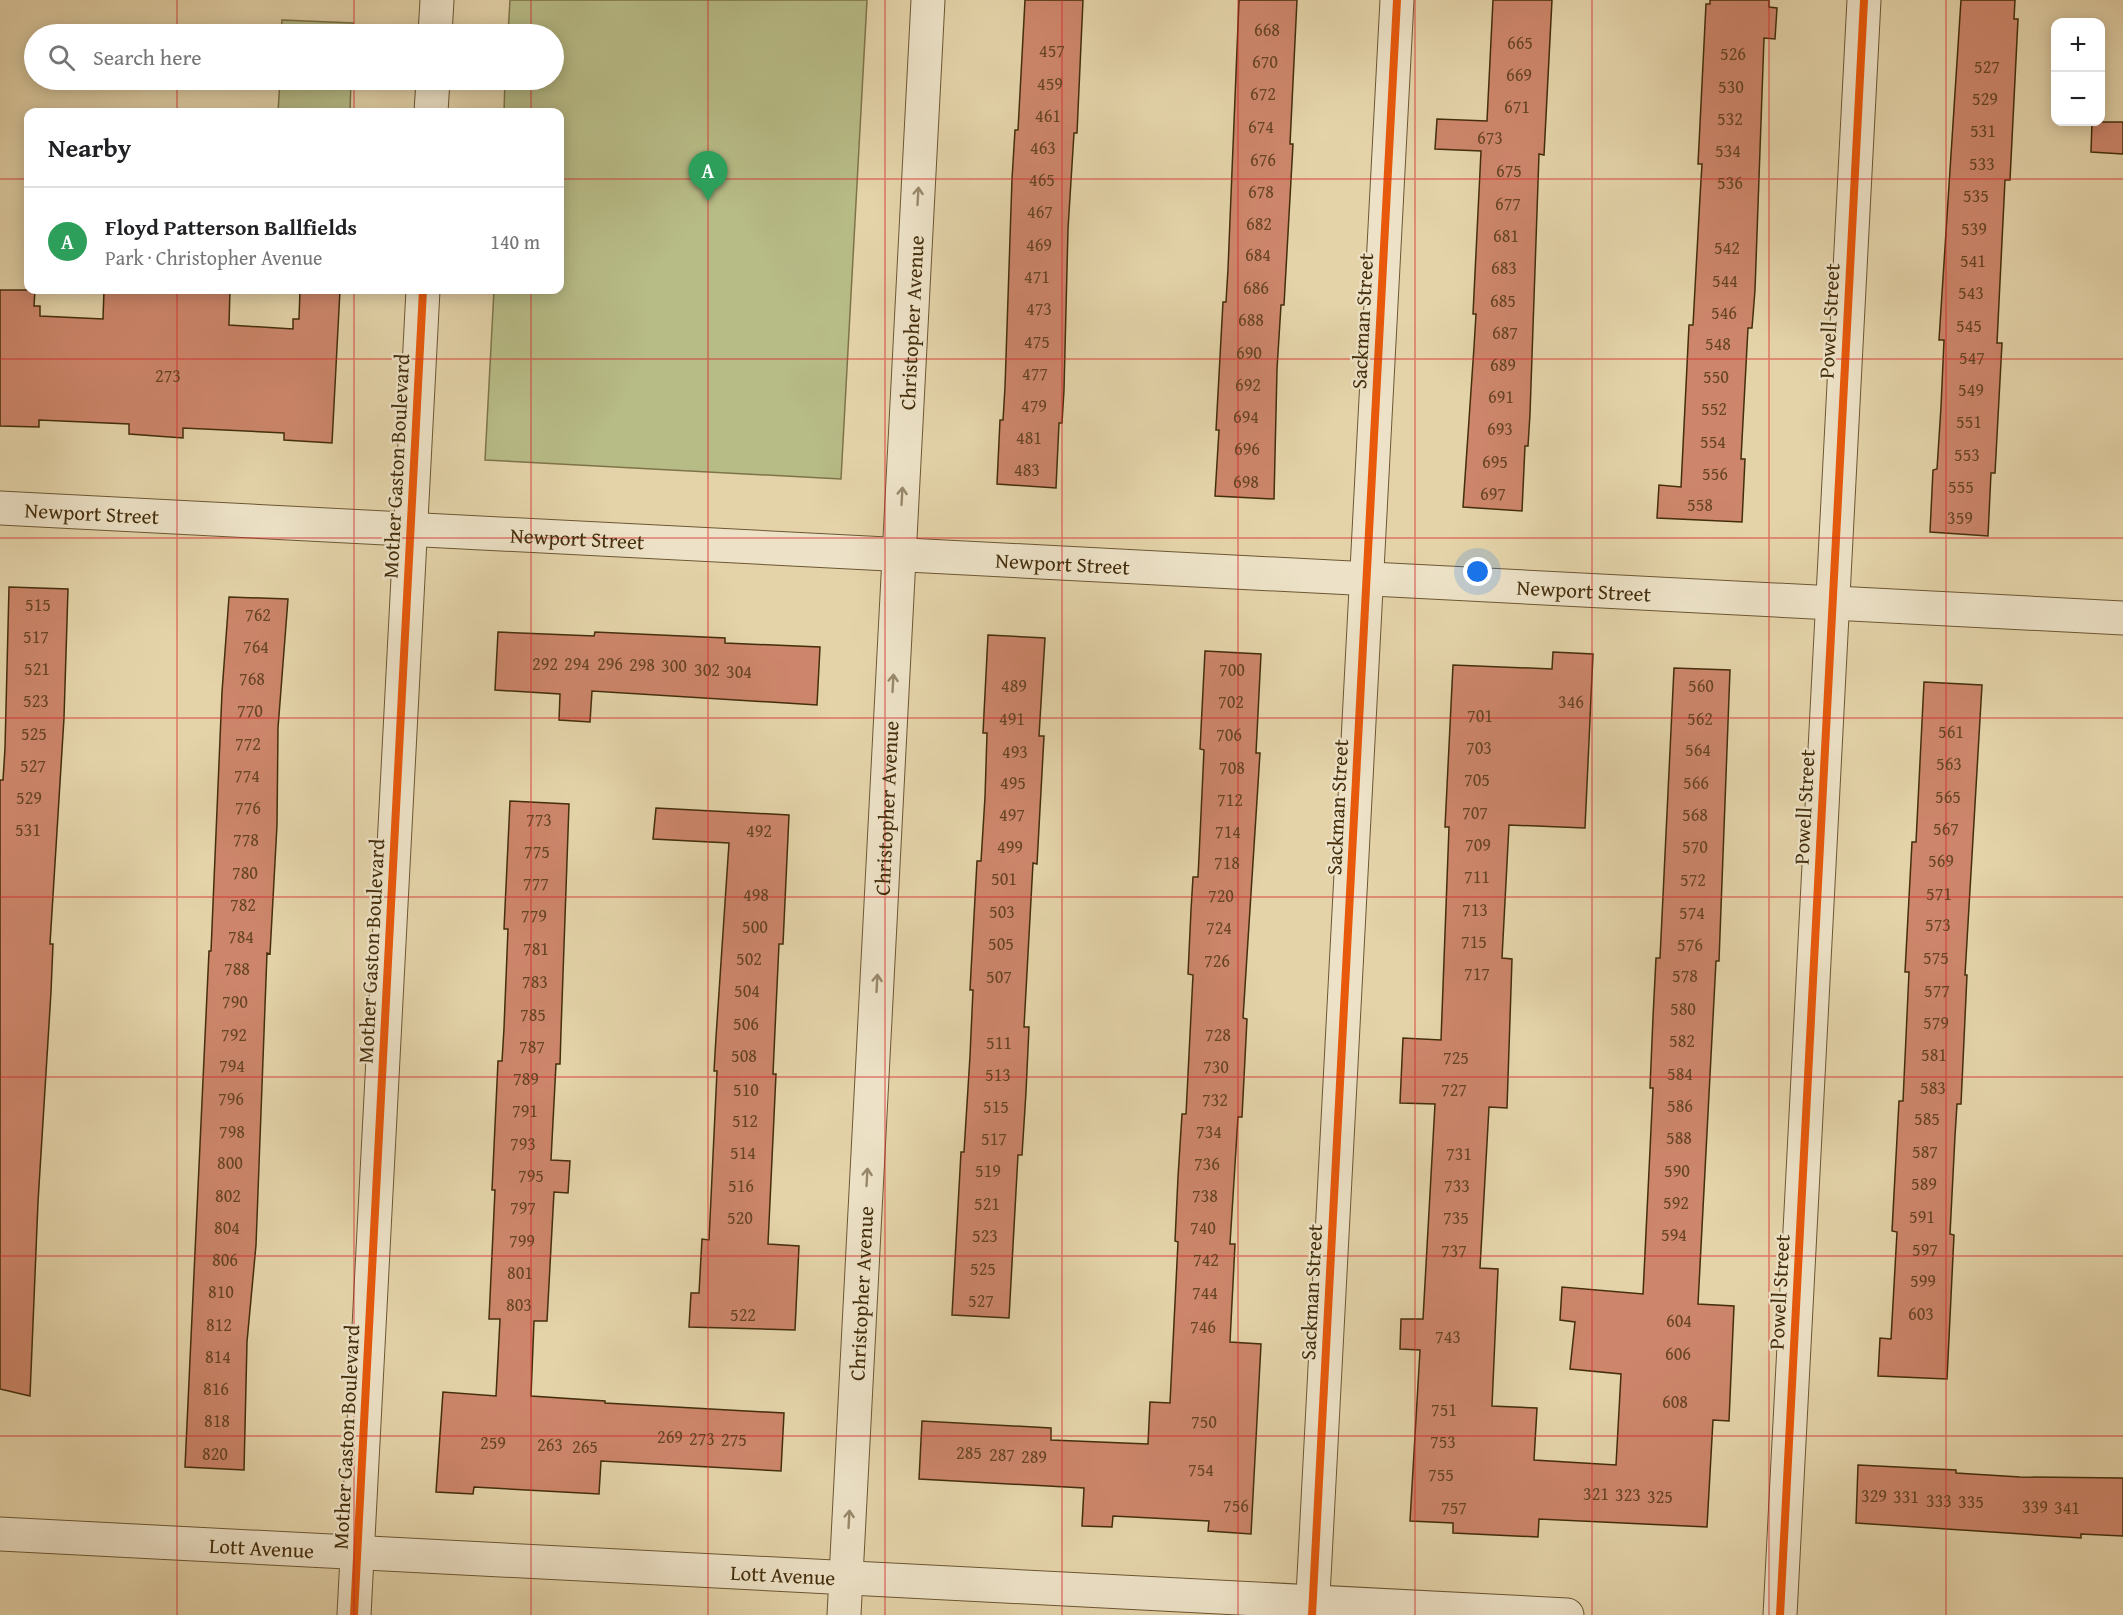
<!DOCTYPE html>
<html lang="en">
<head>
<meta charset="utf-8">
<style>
  :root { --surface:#fff; --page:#f2f2f2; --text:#202124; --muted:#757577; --line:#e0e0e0; --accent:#8f2418 }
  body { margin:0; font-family:"Gentium Book Plus",serif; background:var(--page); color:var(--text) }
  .controls { position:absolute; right:18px; top:18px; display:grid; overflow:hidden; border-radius:12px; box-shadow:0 3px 15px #0003 }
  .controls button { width:54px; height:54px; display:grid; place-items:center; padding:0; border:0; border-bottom:2px solid var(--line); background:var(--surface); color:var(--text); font:30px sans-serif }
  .you { position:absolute; left:1478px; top:572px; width:21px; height:21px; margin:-15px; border:4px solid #fff; border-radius:50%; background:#1a73e8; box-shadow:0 0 0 9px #1a73e833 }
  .badge { display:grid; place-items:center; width:39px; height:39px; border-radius:50%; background:var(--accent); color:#fff; font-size:20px; font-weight:700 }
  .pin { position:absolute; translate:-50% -50px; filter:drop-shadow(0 2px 3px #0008) }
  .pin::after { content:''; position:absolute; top:32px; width:21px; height:18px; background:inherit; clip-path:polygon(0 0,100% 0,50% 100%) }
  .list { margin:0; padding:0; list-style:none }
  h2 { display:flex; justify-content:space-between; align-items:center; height:78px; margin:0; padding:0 24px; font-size:26px }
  h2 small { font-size:20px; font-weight:400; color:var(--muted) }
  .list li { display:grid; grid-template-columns:39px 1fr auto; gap:18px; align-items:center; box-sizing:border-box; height:108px; padding:0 24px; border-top:2px solid var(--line) }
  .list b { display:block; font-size:22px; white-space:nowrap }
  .list p { margin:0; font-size:20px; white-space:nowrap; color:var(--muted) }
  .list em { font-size:20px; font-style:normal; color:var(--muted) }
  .icon { flex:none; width:33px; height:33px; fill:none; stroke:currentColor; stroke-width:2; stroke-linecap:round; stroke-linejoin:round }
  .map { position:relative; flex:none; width:2123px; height:1615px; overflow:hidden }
  .search { position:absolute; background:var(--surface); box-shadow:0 3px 15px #0003; left:24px; top:24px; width:540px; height:66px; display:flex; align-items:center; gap:15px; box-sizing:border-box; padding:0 21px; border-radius:33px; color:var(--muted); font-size:22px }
  .panel { position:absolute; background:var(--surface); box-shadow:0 3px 15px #0003; left:24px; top:108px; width:540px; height:186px; border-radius:12px }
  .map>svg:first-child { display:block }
  .green { fill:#b7bb86; stroke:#7e7449; stroke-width:1.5 }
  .building { fill:#cd866b; stroke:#442e0c; stroke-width:1.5 }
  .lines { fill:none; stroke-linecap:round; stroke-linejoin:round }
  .street-casing { stroke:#6c5733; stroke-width:35 }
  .street { stroke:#ede2c7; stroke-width:33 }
  .cycleway-casing { stroke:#ede2c7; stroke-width:11 }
  .cycleway { stroke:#e8590c; stroke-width:8 }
  .oneway { stroke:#98886a }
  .grid { fill:none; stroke:#d62828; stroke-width:1.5; stroke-opacity:0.55 }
  .labels { text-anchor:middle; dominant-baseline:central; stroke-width:4.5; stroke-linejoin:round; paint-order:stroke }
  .number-label { font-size:18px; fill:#664424 }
  .street-label { font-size:21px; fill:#442e0c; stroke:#ede2c7 }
</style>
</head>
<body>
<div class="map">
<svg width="2123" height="1615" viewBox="0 0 2123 1615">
  <rect width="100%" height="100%" fill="#e4d3a9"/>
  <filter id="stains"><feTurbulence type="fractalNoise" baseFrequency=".00333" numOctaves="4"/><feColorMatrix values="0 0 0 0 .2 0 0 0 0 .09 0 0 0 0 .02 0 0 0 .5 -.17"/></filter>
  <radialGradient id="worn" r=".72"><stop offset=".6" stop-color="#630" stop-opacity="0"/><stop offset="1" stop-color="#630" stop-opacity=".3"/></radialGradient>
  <path class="green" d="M510,0H867L841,479L485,460L494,290H560V112H504L505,80H554V34H508Z
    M282,20L353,23V34H281Z
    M280,80H351L350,112H278Z"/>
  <path class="building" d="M1025,0H1083L1077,133H1074L1068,229L1064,390L1062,423H1059L1056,488L997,484L1000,420H1003L1005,387L1012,179L1015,130H1018Z
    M1239,0H1297L1290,144H1293L1284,305H1281L1277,369L1274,499L1215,496L1219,430H1216L1223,302H1226L1228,269Z
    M1493,0H1552L1544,155L1539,154L1530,414L1528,446H1525L1522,511L1463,507L1474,347L1476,314H1473L1481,151L1435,149L1437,119L1487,121Z
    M1710,0H1769V7L1777,8L1775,39L1764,38L1755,290L1752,328H1748L1741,459H1745L1742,522L1657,518L1659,485L1681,487L1689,325H1693L1700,197L1702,164H1698L1706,4H1710Z
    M1961,0H2015L2014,19H2018L2010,180H2005L1997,343H2002L1995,473H1991L1988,536L1930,532L1933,470L1937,469L1941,407L1944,340H1939Z
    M2092,122H2123V154L2091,152Z
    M0,290H35L34,306H40V316L103,319L104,290H230L229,325L293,329V319H299L300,290H340L332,443L284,440V433L183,428V438L129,434V424L39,420V427L0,426Z
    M9,587L68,589L64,718L50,944H53L51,992L38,1202L30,1396L0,1389V780H3L5,748Z
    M229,597L288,599L278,728L277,825L270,954L267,953L256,1245L247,1342L244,1470L185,1467L209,951H211L222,692Z
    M498,632L594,636L595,632L725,638V643L820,647L817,705L592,691L590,722L559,720L560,694L495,690Z
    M988,635L1045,638L1039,736H1044L1037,864L1033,863L1024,1027H1029L1026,1092L1022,1155H1018L1009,1318L952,1315L961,1152H964L970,1056L973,990H970L977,861H981L985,797L987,733H983Z
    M1205,651L1261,654L1256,753H1260L1243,1018L1247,1019L1242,1117H1238L1230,1244H1235L1230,1342L1261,1344L1251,1534L1208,1531L1209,1521L1113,1516L1112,1527L1082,1526L1084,1488L919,1479L922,1421L1051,1428V1440L1148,1444L1150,1402L1170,1403L1178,1242L1175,1241L1178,1177L1182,1114H1186L1193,975L1188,974L1191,910L1193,877H1198L1201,814L1204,750L1200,749Z
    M1553,652L1593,654L1585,828L1509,825L1502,958L1512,959L1507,1108L1489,1107L1480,1268L1498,1269L1492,1406L1537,1408L1534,1460L1616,1465L1621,1374L1570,1369L1575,1322L1560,1320L1562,1287L1643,1294L1653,1088H1650L1653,1017L1656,958H1660L1674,668L1730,670L1719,961H1716L1698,1304L1734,1306L1729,1421L1713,1420L1707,1527L1539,1519L1538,1537L1453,1533V1523L1410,1521L1420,1350L1400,1349L1401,1319H1423L1435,1104L1400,1103L1403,1038L1441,1040L1449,827H1445L1453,665L1552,669Z
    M1924,682L1982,685L1965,975H1967L1961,1104H1957L1955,1136L1950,1234L1954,1235L1947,1379L1878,1376L1880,1338L1891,1339L1897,1232L1892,1231L1899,1101H1903L1909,972H1905L1912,842H1916Z
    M510,801L569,804L561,1031L560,1064H556L551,1160L570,1161L568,1193L554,1192L547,1321H534L531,1396L605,1401V1403L784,1413L781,1471L601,1461L599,1494L474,1487L473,1494L436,1492L443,1392L496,1396L500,1319H489L495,1190H492L498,1061H502L504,1028L508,929H504Z
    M656,808L789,815L783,944H779L776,1008L773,1074H776L768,1244L799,1246L795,1330L689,1327L691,1293H699L702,1239L709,1240L717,1071H714L716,1037L729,843L653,839Z
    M1858,1465L1956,1470V1473L2020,1477L2123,1478V1536L2081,1534V1538L1856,1523Z"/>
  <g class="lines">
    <g class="street-casing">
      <g id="street">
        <path d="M435,34L437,0"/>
        <path d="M431,112L433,80"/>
        <path id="s1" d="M0,508L2123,618"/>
        <path id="s2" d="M0,1534L1567,1615"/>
        <path d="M354,1615L423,290"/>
        <path id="s3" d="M844,1615L928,0"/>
        <path d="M1312,1615L1397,0"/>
        <path d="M1780,1615L1864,0"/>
      </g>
    </g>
    <use href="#street" class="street"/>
    <g class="cycleway-casing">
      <path id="cycleway" d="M354,1615L423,290
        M1312,1615L1397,0
        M1780,1615L1864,0"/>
    </g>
    <use href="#cycleway" class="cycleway"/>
  </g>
  <defs><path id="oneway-shaft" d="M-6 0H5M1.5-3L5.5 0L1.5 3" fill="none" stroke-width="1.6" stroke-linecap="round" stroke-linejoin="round" transform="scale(1.5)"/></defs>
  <g class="oneway">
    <use href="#oneway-shaft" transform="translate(918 196) rotate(-87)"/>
    <use href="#oneway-shaft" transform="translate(902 496) rotate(-87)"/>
    <use href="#oneway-shaft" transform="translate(893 683) rotate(-87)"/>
    <use href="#oneway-shaft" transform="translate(877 983) rotate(-87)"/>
    <use href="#oneway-shaft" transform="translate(867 1177) rotate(-87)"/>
    <use href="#oneway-shaft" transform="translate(849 1519) rotate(-87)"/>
  </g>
  <path class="grid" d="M177,0V34M354,0V34M531,0V34M708,0V1615M885,0V1615M1062,0V1615M1238,0V1615M1415,0V1615M1592,0V1615M1769,0V1615M1946,0V1615M177,80V112M354,80V112M531,80V112M0,179H28M560,179H2123M177,290V1615M354,290V1615M531,290V1615M0,359H2123M0,538H2123M0,718H2123M0,897H2123M0,1077H2123M0,1256H2123M0,1436H2123"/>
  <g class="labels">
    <g class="number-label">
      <text x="1267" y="29">668</text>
      <text x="1520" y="42">665</text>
      <text x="1052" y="50">457</text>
      <text x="1733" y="53">526</text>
      <text x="1265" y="61">670</text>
      <text x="1987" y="66">527</text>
      <text x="1519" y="74">669</text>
      <text x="1050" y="83">459</text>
      <text x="1731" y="86">530</text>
      <text x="1263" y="93">672</text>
      <text x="1985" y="98">529</text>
      <text x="1517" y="106">671</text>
      <text x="1048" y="115">461</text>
      <text x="1730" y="118">532</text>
      <text x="1261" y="126">674</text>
      <text x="1983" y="130">531</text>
      <text x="1490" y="137">673</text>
      <text x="1043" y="147">463</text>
      <text x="1728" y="150">534</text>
      <text x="1263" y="159">676</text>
      <text x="1982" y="163">533</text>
      <text x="1509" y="170">675</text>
      <text x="1042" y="179">465</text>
      <text x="1730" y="182">536</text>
      <text x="1261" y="191">678</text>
      <text x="1976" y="195">535</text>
      <text x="1508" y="203">677</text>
      <text x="1040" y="211">467</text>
      <text x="1259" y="223">682</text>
      <text x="1974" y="228">539</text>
      <text x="1506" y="235">681</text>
      <text x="1039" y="244">469</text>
      <text x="1727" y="247">542</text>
      <text x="1258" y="254">684</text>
      <text x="1973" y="260">541</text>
      <text x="1504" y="267">683</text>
      <text x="1037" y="276">471</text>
      <text x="1725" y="280">544</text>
      <text x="1256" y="287">686</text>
      <text x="1971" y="292">543</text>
      <text x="1503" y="300">685</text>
      <text x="1039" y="308">473</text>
      <text x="1724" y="312">546</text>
      <text x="1251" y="319">688</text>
      <text x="1969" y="325">545</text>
      <text x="1505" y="332">687</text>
      <text x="1037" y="341">475</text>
      <text x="1718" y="343">548</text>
      <text x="1249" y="352">690</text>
      <text x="1972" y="357">547</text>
      <text x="1503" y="364">689</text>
      <text x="1035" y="373">477</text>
      <text x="168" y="375">273</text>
      <text x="1716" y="376">550</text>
      <text x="1248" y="384">692</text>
      <text x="1971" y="389">549</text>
      <text x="1501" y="396">691</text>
      <text x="1034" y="405">479</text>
      <text x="1714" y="408">552</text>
      <text x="1246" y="416">694</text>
      <text x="1969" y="421">551</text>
      <text x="1500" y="428">693</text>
      <text x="1029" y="437">481</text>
      <text x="1713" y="441">554</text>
      <text x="1247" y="448">696</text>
      <text x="1967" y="454">553</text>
      <text x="1495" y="461">695</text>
      <text x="1027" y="469">483</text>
      <text x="1715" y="473">556</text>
      <text x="1246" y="481">698</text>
      <text x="1961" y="486">555</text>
      <text x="1493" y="493">697</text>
      <text x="1700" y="504">558</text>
      <text x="1960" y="517">359</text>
      <text x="38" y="604">515</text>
      <text x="258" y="614">762</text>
      <text x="36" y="636">517</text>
      <text x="256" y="646">764</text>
      <text x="545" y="663">292</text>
      <text x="577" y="663">294</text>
      <text x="610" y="663">296</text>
      <text x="642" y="664">298</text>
      <text x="674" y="665">300</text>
      <text x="37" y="668">521</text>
      <text x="707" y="669">302</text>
      <text x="1232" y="669">700</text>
      <text x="739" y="671">304</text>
      <text x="252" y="678">768</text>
      <text x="1014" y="685">489</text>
      <text x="1701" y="685">560</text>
      <text x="36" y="700">523</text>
      <text x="1231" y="701">702</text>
      <text x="1571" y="701">346</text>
      <text x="250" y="710">770</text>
      <text x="1480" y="715">701</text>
      <text x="1012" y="718">491</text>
      <text x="1700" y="718">562</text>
      <text x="1951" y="731">561</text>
      <text x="34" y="733">525</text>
      <text x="1229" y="734">706</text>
      <text x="248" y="743">772</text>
      <text x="1479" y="747">703</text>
      <text x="1698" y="749">564</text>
      <text x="1015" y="751">493</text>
      <text x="1949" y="763">563</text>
      <text x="33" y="765">527</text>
      <text x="1232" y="767">708</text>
      <text x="247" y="775">774</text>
      <text x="1477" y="779">705</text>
      <text x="1013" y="782">495</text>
      <text x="1696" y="782">566</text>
      <text x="1948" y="796">565</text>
      <text x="29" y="797">529</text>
      <text x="1230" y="799">712</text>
      <text x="248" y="807">776</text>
      <text x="1475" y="812">707</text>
      <text x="1012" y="814">497</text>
      <text x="1695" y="814">568</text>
      <text x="539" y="819">773</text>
      <text x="1946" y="828">567</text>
      <text x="28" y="829">531</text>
      <text x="759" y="830">492</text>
      <text x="1228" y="831">714</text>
      <text x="246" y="839">778</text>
      <text x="1478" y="844">709</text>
      <text x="1010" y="846">499</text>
      <text x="1695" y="846">570</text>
      <text x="537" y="851">775</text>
      <text x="1941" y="860">569</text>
      <text x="1227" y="862">718</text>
      <text x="245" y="872">780</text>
      <text x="1477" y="876">711</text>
      <text x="1004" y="878">501</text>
      <text x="1693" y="879">572</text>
      <text x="536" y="883">777</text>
      <text x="1939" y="893">571</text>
      <text x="756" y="894">498</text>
      <text x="1221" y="895">720</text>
      <text x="243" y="904">782</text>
      <text x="1475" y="909">713</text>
      <text x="1002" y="911">503</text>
      <text x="1692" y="912">574</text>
      <text x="534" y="915">779</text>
      <text x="1938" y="924">573</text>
      <text x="755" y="926">500</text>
      <text x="1219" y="927">724</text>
      <text x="241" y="936">784</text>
      <text x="1474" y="941">715</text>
      <text x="1001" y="943">505</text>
      <text x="1690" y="944">576</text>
      <text x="536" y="948">781</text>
      <text x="1936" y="957">575</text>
      <text x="749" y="958">502</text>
      <text x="1217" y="960">726</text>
      <text x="237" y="968">788</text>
      <text x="1477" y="973">717</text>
      <text x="1685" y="975">578</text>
      <text x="999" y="976">507</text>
      <text x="535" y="981">783</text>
      <text x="747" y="990">504</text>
      <text x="1937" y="990">577</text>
      <text x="235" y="1001">790</text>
      <text x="1683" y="1008">580</text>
      <text x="533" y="1014">785</text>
      <text x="1936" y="1022">579</text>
      <text x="746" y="1023">506</text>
      <text x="234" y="1034">792</text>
      <text x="1218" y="1034">728</text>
      <text x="1682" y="1040">582</text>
      <text x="999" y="1042">511</text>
      <text x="532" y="1046">787</text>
      <text x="1934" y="1054">581</text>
      <text x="744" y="1055">508</text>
      <text x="1456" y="1057">725</text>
      <text x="232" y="1065">794</text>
      <text x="1216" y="1066">730</text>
      <text x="1680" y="1073">584</text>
      <text x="998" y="1074">513</text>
      <text x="526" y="1078">789</text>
      <text x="1933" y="1087">583</text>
      <text x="746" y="1089">510</text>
      <text x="1454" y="1089">727</text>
      <text x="231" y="1098">796</text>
      <text x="1215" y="1099">732</text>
      <text x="1680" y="1105">586</text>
      <text x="996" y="1106">515</text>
      <text x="525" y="1110">791</text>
      <text x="1927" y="1118">585</text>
      <text x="745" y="1120">512</text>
      <text x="232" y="1131">798</text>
      <text x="1209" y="1131">734</text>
      <text x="1679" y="1137">588</text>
      <text x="994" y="1138">517</text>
      <text x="523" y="1143">793</text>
      <text x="1925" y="1151">587</text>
      <text x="743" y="1152">514</text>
      <text x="1459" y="1153">731</text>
      <text x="230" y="1162">800</text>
      <text x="1207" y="1163">736</text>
      <text x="988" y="1170">519</text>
      <text x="1677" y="1170">590</text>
      <text x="531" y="1175">795</text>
      <text x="1924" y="1183">589</text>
      <text x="741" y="1185">516</text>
      <text x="1457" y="1185">733</text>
      <text x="228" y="1195">802</text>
      <text x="1205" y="1195">738</text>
      <text x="1676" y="1202">592</text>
      <text x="987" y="1203">521</text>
      <text x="523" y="1207">797</text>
      <text x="1922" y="1216">591</text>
      <text x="740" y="1217">520</text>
      <text x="1456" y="1217">735</text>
      <text x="227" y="1227">804</text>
      <text x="1203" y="1227">740</text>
      <text x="1674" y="1234">594</text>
      <text x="985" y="1235">523</text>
      <text x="522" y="1240">799</text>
      <text x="1925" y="1249">597</text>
      <text x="1454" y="1250">737</text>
      <text x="225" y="1259">806</text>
      <text x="1206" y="1259">742</text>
      <text x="983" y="1268">525</text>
      <text x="520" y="1272">801</text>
      <text x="1923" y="1280">599</text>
      <text x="221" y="1291">810</text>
      <text x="1205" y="1292">744</text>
      <text x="981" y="1300">527</text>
      <text x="519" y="1304">803</text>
      <text x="1921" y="1313">603</text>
      <text x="743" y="1314">522</text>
      <text x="1679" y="1320">604</text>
      <text x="219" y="1324">812</text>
      <text x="1203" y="1326">746</text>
      <text x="1448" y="1336">743</text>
      <text x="1678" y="1353">606</text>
      <text x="218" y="1356">814</text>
      <text x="216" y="1388">816</text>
      <text x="1675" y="1401">608</text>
      <text x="1444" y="1409">751</text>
      <text x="217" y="1420">818</text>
      <text x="1204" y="1421">750</text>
      <text x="670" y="1436">269</text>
      <text x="702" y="1438">273</text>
      <text x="734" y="1439">275</text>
      <text x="1443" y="1441">753</text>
      <text x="493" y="1442">259</text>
      <text x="550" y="1444">263</text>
      <text x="585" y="1446">265</text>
      <text x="969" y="1452">285</text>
      <text x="215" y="1453">820</text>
      <text x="1002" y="1454">287</text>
      <text x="1034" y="1456">289</text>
      <text x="1201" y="1469">754</text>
      <text x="1441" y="1474">755</text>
      <text x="1596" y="1493">321</text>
      <text x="1628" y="1494">323</text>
      <text x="1874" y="1495">329</text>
      <text x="1660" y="1496">325</text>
      <text x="1906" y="1496">331</text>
      <text x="1939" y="1500">333</text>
      <text x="1971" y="1501">335</text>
      <text x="1236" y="1505">756</text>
      <text x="2035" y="1506">339</text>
      <text x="1454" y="1507">757</text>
      <text x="2067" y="1507">341</text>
    </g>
    <g class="street-label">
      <text transform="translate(1362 321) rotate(-87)">Sackman Street</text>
      <text transform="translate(1829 321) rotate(-87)">Powell Street</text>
      <text stroke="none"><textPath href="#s3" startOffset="1294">Christopher Avenue</textPath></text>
      <text transform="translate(396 466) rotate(-87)">Mother Gaston Boulevard</text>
      <text stroke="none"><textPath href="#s1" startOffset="92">Newport Street</textPath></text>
      <text stroke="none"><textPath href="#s1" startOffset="578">Newport Street</textPath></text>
      <text stroke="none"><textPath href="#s1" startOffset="1064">Newport Street</textPath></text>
      <text stroke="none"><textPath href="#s1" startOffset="1586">Newport Street</textPath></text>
      <text transform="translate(1337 807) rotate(-87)">Sackman Street</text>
      <text transform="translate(1804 807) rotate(-87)">Powell Street</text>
      <text stroke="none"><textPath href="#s3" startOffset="808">Christopher Avenue</textPath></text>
      <text transform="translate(371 951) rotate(-87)">Mother Gaston Boulevard</text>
      <text transform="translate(1311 1292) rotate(-87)">Sackman Street</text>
      <text transform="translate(1779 1292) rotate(-87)">Powell Street</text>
      <text stroke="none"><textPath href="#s3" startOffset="322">Christopher Avenue</textPath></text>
      <text transform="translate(346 1437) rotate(-87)">Mother Gaston Boulevard</text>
      <text stroke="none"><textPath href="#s2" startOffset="262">Lott Avenue</textPath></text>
      <text stroke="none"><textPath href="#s2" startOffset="784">Lott Avenue</textPath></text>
    </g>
  </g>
  <rect width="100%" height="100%" filter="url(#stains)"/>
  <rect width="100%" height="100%" fill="url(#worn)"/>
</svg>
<div class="controls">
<button>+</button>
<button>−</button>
</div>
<div class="you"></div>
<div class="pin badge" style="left:708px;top:201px;background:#2e9e5b">A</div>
<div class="search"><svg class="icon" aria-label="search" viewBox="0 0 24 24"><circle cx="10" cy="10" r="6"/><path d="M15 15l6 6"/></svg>Search here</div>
<section class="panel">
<h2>Nearby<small></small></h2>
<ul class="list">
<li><span class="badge" style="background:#2e9e5b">A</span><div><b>Floyd Patterson Ballfields</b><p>Park · Christopher Avenue</p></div><em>140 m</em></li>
</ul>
</section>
</div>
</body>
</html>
